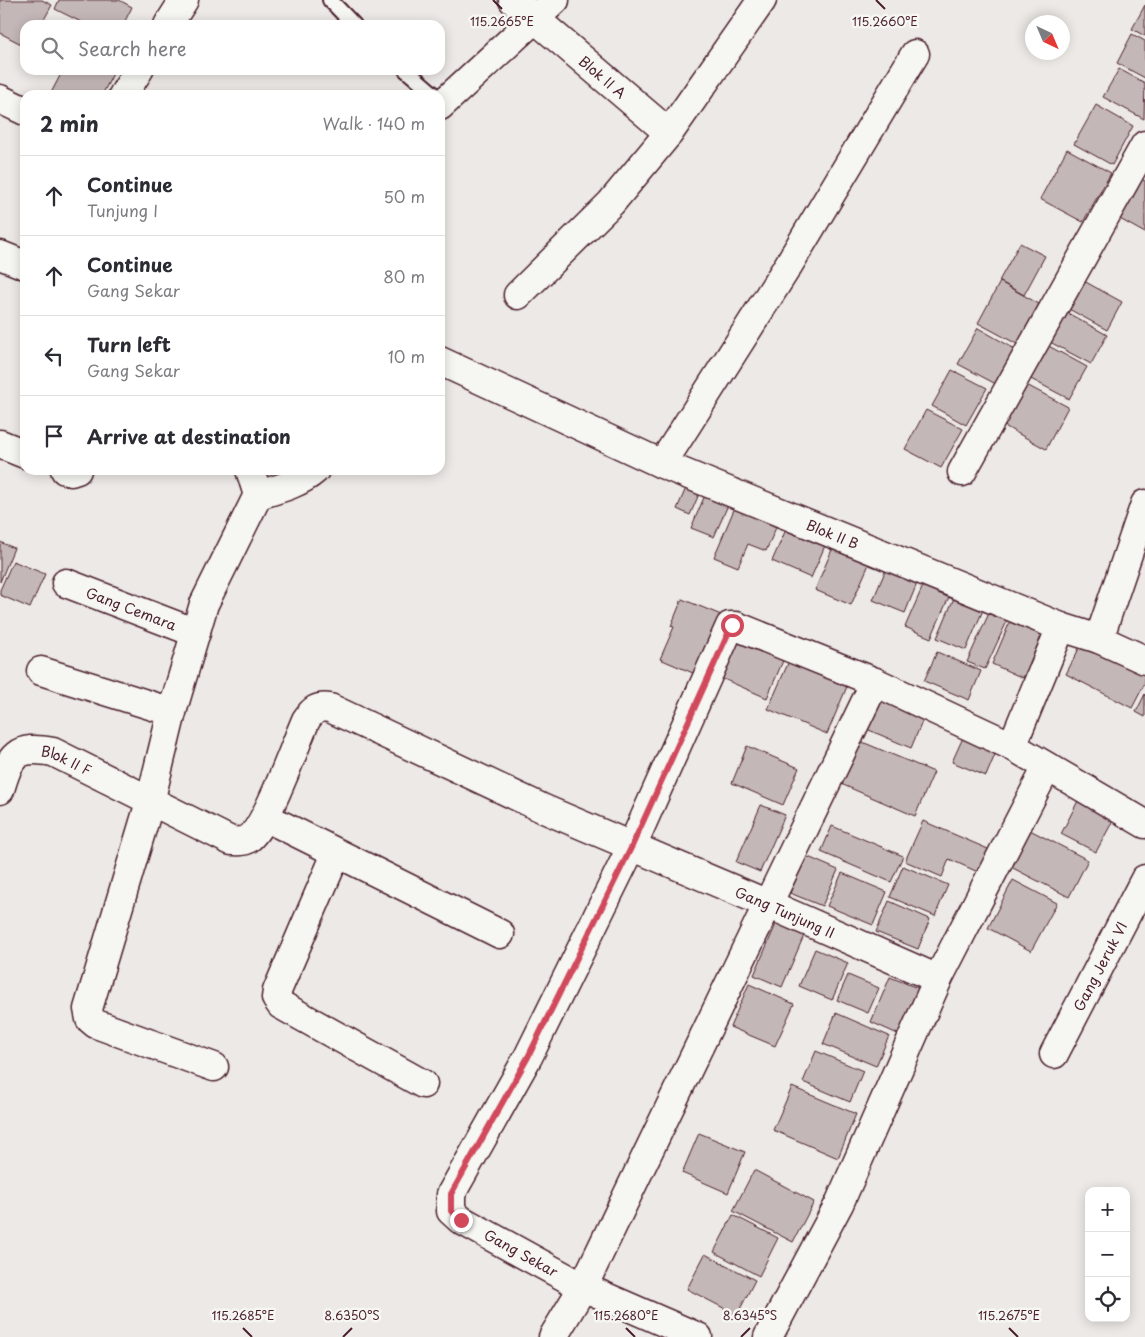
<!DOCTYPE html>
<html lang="en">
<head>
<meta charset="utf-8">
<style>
  :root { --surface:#fff; --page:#f7f7f7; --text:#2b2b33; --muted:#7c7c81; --line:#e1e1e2 }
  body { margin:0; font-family:"Playpen Sans",sans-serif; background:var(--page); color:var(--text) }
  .controls { position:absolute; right:15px; bottom:15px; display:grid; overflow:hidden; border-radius:10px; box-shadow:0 2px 12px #0003 }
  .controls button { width:45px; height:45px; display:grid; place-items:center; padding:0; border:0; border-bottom:1px solid var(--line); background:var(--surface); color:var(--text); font:25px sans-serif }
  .compass { position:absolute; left:1025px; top:15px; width:45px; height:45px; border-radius:50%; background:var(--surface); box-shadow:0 2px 12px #0003; rotate:136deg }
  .stop { position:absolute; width:15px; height:15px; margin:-11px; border:4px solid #d1495b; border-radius:50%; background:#fff }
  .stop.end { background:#d1495b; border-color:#fff; box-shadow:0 1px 5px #0008 }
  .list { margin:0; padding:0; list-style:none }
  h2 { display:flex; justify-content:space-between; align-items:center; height:65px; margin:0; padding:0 20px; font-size:21px }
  h2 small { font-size:16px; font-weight:400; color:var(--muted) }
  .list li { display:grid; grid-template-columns:32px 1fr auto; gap:15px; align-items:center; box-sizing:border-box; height:80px; padding:0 20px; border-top:1px solid var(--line) }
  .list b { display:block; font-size:19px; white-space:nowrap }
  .list p { margin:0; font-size:16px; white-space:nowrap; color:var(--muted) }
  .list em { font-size:16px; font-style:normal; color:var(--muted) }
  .icon { flex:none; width:28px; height:28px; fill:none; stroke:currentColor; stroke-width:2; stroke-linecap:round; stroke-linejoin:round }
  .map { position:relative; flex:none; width:1145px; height:1337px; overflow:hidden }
  .search { position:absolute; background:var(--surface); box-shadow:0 2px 12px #0003; left:20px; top:20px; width:425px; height:55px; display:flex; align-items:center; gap:12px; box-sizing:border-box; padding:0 18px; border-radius:15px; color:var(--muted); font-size:19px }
  .panel { position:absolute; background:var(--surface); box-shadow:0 2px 12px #0003; left:20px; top:90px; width:425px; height:385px; border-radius:15px }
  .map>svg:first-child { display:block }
  .building { fill:#c4b7b7; stroke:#4a1f2b }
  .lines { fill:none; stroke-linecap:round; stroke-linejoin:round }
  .lane-casing { stroke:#4a1f2b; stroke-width:18 }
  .street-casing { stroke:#4a1f2b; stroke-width:31 }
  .lane { stroke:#f6f6f2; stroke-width:14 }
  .street { stroke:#f6f6f2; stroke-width:28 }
  .route { stroke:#d1495b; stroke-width:6 }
  .ticks { fill:none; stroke:#4a1f2b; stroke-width:2 }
  .labels { text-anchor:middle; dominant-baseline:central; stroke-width:5; stroke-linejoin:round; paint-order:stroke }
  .street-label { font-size:14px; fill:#4a1f2b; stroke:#f6f6f2 }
  .ticks-label { font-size:12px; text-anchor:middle; fill:#4a1f2b; stroke:#f6f6f2; stroke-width:5; stroke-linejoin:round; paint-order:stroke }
</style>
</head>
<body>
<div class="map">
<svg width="1145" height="1337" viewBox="0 0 1145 1337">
  <rect width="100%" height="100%" fill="#ece9e6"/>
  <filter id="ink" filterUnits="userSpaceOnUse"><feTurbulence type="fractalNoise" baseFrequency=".02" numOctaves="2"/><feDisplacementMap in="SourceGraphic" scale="10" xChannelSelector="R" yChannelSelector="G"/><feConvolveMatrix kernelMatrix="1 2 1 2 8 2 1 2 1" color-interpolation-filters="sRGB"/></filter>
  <g filter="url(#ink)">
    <path class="building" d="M0,0H42L52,5L41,25H25V46L0,33Z
      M59,0H119L132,7L123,25H87L55,9Z
      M1145,5V36L1132,29Z
      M1132,34L1145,41V78L1117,63Z
      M1119,69L1145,83L1144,119L1103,97Z
      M63,70H115L102,95H54L51,93Z
      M1096,105L1133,126L1112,165L1074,144Z
      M1067,149L1111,173L1083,222L1040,199Z
      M1140,178L1145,181V233L1118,218Z
      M1020,243L1045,256L1024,295L999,281Z
      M1082,280L1122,302L1107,330L1067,308Z
      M1000,282L1039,304L1017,344L978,323Z
      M1066,312L1107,335L1091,364L1050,342Z
      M978,328L1015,349L996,384L958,364Z
      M1045,344L1087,367L1069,399L1027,377Z
      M952,370L987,388L966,425L932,406Z
      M1021,382L1068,407L1046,449L999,423Z
      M926,410L963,429L941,468L905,449Z
      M689,481L702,487L690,515L677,509Z
      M708,488L731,498L714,537L691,528Z
      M738,500L780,518L766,551L748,544L738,567L714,557Z
      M788,525L827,541L811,578L772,561Z
      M836,540L873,555L851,605L815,590Z
      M0,542L14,548L0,582Z
      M13,561L45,574L30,608L0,595V590Z
      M889,562L920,576L905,613L873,600Z
      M926,579L952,590L931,638L905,627Z
      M954,598L983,610L966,650L937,638Z
      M682,599L726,617L700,676L660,659L674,627L671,626Z
      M990,611L1008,619L985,669L967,662Z
      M1012,617L1044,631L1023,678L992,664Z
      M733,626L788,649L767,698L712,674Z
      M1085,637L1145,667V683L1132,708L1066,674Z
      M793,652L851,677L827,734L768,709Z
      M937,652L981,671L969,700L924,681Z
      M878,689L927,710L911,748L862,727Z
      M1145,694V717L1136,712Z
      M966,731L999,745L986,776L952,762Z
      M860,741L934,772L915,816L841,784Z
      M747,746L799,768L783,805L732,783Z
      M1080,797L1116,815L1096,852L1061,834Z
      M761,805L785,815L760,872L736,862Z
      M923,821L988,849L978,872L949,859L942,877L905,861Z
      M832,826L903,856L891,882L821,852Z
      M1028,829L1088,860L1069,897L1009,866Z
      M806,856L838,870L822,906L790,893Z
      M903,866L948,885L935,916L890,897Z
      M842,873L887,892L873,925L827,906Z
      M1013,880L1057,903L1031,951L988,928Z
      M889,901L930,919L918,949L876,932Z
      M777,922L805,933L782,987L754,975Z
      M815,949L848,963L832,1000L799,986Z
      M848,975L879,988L868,1013L837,1000Z
      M890,977L920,989L900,1035L871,1022Z
      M749,984L794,1004L775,1046L730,1027Z
      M836,1013L889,1036L876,1066L823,1044Z
      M816,1051L863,1071L850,1102L803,1082Z
      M792,1087L856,1114L838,1158L773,1130Z
      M699,1133L745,1152L728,1193L682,1173Z
      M754,1170L814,1202L793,1242L733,1211Z
      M733,1215L778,1238L759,1276L714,1252Z
      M705,1254L755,1280L737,1315L687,1289Z"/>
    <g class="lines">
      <g class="lane-casing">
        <path id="lane" d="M330,0L354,25
          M406,70L435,95"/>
      </g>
      <g class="street-casing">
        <g id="street">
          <path id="s1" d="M513,0L669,133"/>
          <path d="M168,25L184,0"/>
          <path d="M123,95L139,70"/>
          <path d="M0,99L25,111"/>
          <path d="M440,106L555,0"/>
          <path d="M0,255L25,265"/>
          <path d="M518,295L611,203L669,133L762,0"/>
          <path id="s2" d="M440,361L662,464L1061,627L1099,639L1145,504"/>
          <path d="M0,444L25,454"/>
          <path d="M662,464L786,269L915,54"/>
          <path d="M65,470L71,472L77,470"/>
          <path d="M962,472L1145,145"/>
          <path d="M258,495C278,489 299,484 315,470"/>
          <path id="s3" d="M66,583L196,633"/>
          <path d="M1099,639L1145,660"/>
          <path d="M41,671L172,712"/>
          <path d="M1012,746L1061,627"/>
          <path id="s4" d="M0,790C10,755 16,745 53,752L231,841C236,841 242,842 246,840C265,832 296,742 306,720C313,710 317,706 330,708L544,809L768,904L938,979"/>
          <path d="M265,817L500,934"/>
          <path d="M336,854L277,991L276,998L281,1005L423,1084"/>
          <path id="s5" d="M1054,1054L1145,879"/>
          <path d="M214,1067L96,1024L90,1019L88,1009L150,802L172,712L204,604L258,495L250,470"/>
          <path d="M553,1337L583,1287L875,682L1012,746L1145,824"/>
          <path d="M698,1337L583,1287L461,1220L451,1211V1194L528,1057L632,846L730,626H736L875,682"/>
          <path d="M768,1337L839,1204L938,979L1047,767"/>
        </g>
      </g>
      <use href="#lane" class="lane"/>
      <use href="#street" class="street"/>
    </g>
  </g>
  <g class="lines" filter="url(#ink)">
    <path class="route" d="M461,1220L451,1211V1194L528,1057L632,846L732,625"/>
  </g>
  <path class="ticks" d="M493,0L502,9M876,0L885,9M243,1328L252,1337M626,1328L635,1337M1009,1328L1018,1337M343,1337L352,1328M741,1337L750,1328"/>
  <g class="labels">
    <g class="street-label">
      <text stroke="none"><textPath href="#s1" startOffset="118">Blok II A</textPath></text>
      <text stroke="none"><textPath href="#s2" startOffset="429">Blok II B</textPath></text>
      <text stroke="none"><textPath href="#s3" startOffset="70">Gang Cemara</textPath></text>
      <text stroke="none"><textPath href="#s4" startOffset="92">Blok II F</textPath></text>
      <text stroke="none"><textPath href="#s4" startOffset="954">Gang Tunjung II</textPath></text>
      <text stroke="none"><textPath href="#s5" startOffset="99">Gang Jeruk VI</textPath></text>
      <text transform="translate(521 1253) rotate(29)">Gang Sekar</text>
    </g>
  </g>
  <g class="ticks-label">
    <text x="502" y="26">115.2665°E</text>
    <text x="885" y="26">115.2660°E</text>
    <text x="243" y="1320">115.2685°E</text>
    <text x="626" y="1320">115.2680°E</text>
    <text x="1009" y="1320">115.2675°E</text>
    <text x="352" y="1320">8.6350°S</text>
    <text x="750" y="1320">8.6345°S</text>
  </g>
</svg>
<div class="controls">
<button>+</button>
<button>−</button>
<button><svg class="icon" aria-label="locate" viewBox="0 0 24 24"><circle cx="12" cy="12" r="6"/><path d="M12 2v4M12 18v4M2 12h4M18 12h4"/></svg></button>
</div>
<svg class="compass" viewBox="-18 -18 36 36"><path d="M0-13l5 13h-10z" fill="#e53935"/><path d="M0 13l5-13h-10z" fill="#7c7c81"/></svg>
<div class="stop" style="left:732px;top:625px"></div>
<div class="stop end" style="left:461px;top:1220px"></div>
<div class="search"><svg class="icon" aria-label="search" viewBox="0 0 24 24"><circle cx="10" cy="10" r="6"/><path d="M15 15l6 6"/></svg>Search here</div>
<section class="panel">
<h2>2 min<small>Walk · 140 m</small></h2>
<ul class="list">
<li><svg class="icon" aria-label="ahead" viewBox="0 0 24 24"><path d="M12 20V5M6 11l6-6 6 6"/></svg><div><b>Continue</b><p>Tunjung I</p></div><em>50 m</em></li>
<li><svg class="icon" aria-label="ahead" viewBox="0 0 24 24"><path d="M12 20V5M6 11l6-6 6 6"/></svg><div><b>Continue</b><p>Gang Sekar</p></div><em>80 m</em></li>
<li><svg class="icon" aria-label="left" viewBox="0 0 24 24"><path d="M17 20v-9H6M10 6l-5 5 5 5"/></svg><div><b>Turn left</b><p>Gang Sekar</p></div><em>10 m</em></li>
<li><svg class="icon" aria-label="arrive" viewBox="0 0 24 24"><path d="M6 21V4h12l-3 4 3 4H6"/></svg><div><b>Arrive at destination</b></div></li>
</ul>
</section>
</div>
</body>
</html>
